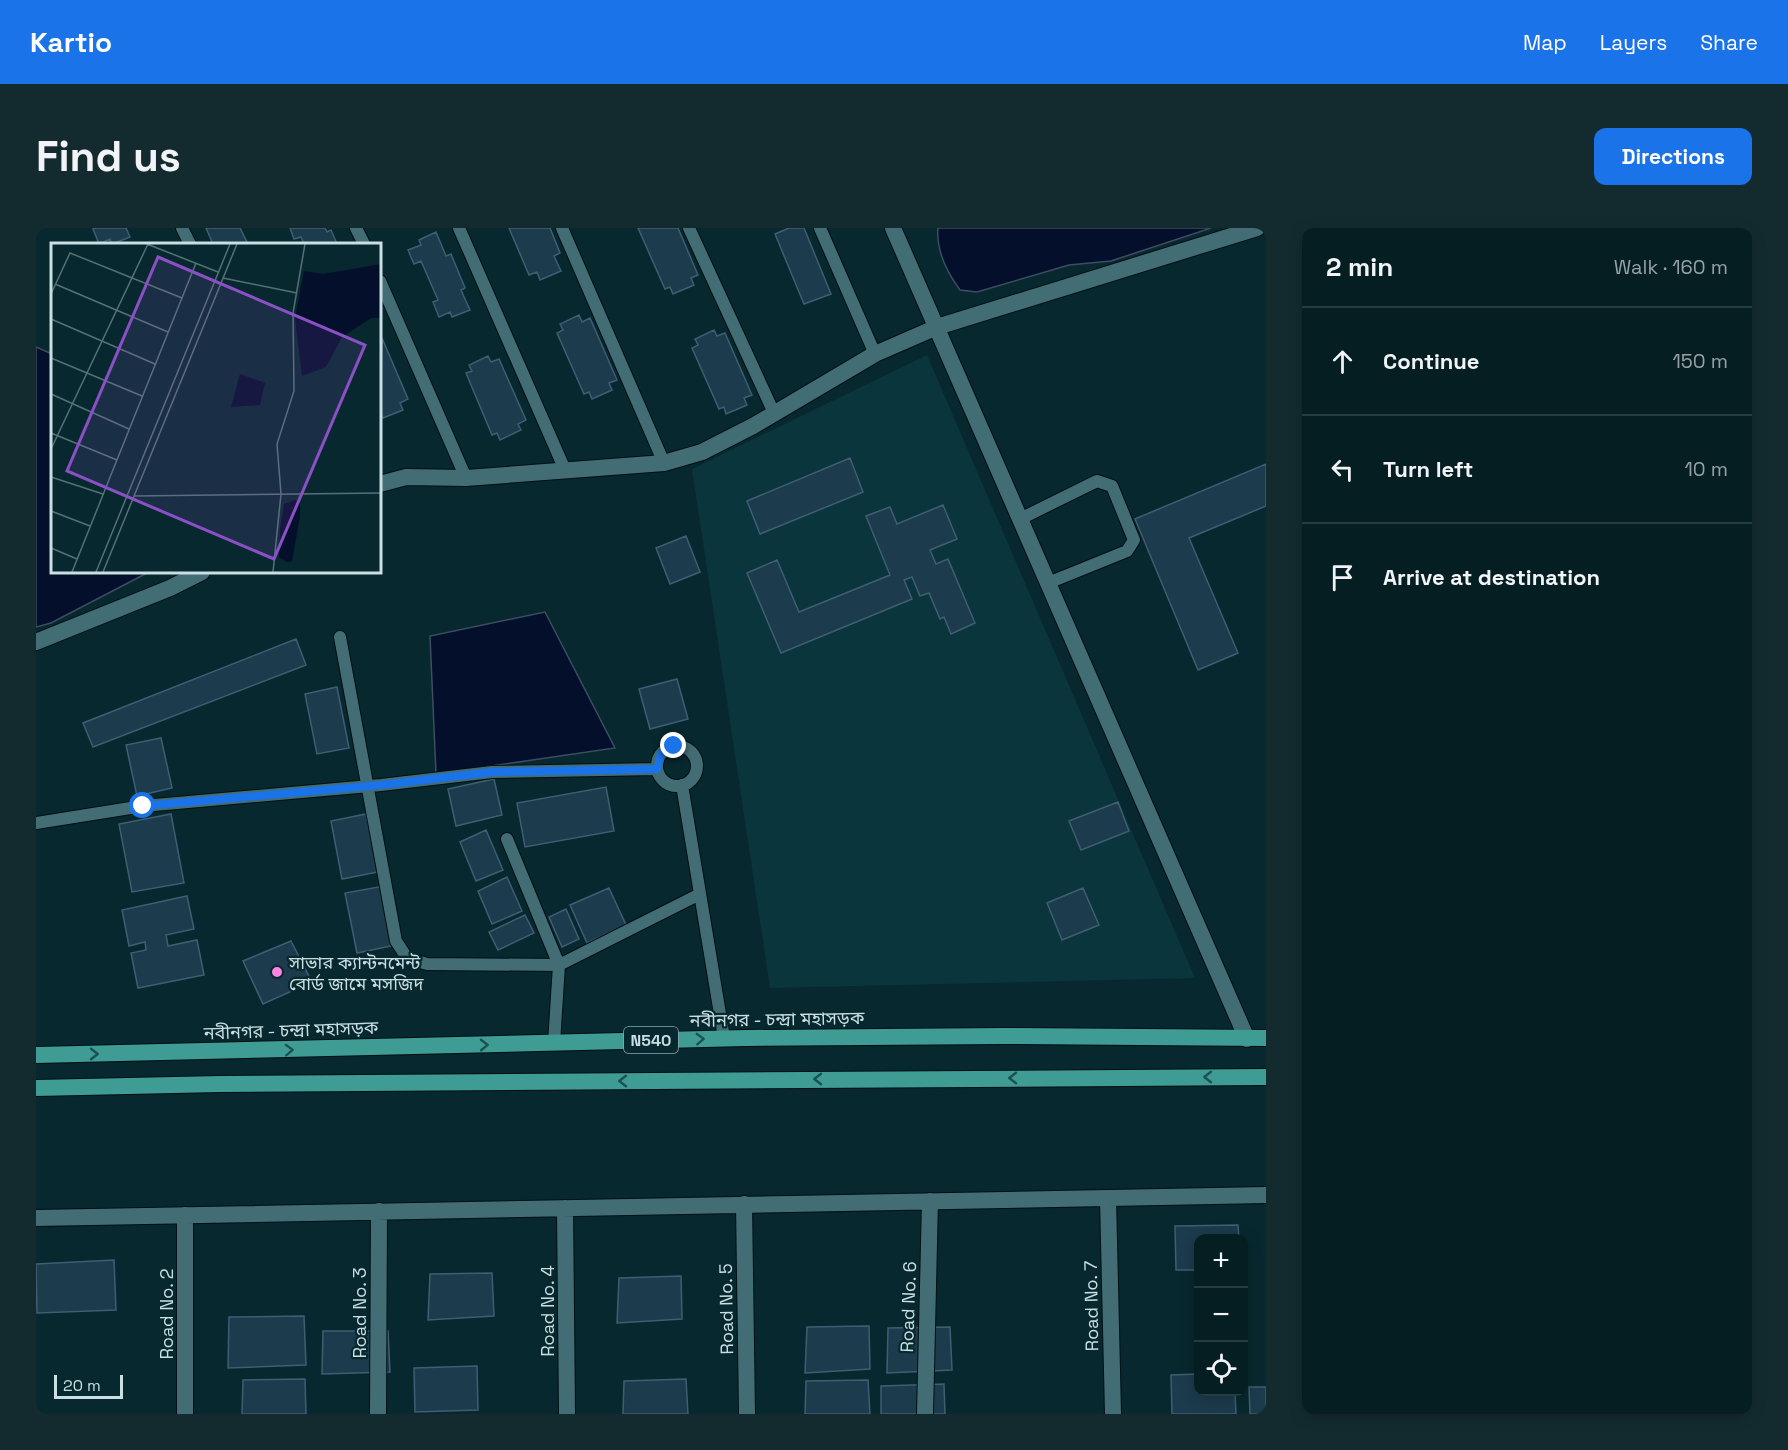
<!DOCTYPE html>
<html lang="en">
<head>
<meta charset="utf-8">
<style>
  :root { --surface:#051e22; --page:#132b2f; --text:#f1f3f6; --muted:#97a2a5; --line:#263c40; --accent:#1a73e8 }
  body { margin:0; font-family:"Space Grotesk","Noto Sans Bengali",sans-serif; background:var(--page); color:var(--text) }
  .controls { position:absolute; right:18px; bottom:18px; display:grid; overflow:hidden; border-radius:12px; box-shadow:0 3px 15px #0003 }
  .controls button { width:54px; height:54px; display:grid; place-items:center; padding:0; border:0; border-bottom:2px solid var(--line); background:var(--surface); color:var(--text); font:30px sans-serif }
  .scale { position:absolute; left:18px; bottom:15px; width:69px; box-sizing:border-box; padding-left:6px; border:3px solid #c9dfe3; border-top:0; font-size:16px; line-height:21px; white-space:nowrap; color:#c9dfe3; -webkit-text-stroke:4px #07282e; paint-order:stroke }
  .stop { position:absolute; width:18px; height:18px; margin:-14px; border:4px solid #1a73e8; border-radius:50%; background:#fff }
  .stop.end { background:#1a73e8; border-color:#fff; box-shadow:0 2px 6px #0008 }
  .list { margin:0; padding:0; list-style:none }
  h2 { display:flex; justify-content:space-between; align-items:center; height:78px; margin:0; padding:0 24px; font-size:26px }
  h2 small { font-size:20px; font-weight:400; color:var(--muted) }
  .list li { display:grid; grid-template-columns:39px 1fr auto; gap:18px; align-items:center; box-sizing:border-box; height:108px; padding:0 24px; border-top:2px solid var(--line) }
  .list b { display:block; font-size:22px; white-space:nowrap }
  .list em { font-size:20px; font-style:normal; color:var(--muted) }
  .icon { flex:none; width:33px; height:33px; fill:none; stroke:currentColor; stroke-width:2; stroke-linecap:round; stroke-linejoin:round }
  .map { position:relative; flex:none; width:1230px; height:1186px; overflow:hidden; border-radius:12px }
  header { display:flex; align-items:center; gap:36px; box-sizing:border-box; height:84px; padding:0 30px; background:var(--accent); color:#fff }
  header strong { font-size:28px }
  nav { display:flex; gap:33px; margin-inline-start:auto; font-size:21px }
  .intro { display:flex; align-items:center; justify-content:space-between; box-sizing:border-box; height:144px; padding:0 36px }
  h1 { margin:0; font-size:42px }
  .button { padding:15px 27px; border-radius:12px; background:var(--accent); color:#fff; font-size:21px; font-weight:700 }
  main { display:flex; gap:36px; padding:0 36px }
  aside { flex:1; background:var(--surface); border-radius:12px; box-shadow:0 3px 15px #0003 }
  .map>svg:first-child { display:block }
  .built { fill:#0a353d }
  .water { fill:#030f2b; stroke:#3e4d62; stroke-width:1.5 }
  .building { fill:#1c3b4d; stroke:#3f5e72; stroke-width:1.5 }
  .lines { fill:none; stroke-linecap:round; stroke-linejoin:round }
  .service-casing { stroke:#001014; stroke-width:14 }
  .minor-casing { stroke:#001014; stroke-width:18 }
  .tertiary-casing { stroke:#001014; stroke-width:18 }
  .trunk-casing { stroke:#001014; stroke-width:18 }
  .service { stroke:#436d75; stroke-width:12 }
  .minor { stroke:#436d75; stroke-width:16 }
  .tertiary { stroke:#436d75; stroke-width:16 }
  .trunk { stroke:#3e9c95; stroke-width:16 }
  .oneway { stroke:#1a5152 }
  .route { stroke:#1a73e8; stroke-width:8 }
  .poi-dot { fill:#fe85df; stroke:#07282e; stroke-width:2 }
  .labels { text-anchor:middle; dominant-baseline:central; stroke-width:4.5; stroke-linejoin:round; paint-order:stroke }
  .shield { fill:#07282e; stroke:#8fa8ad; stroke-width:1.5 }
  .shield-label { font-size:16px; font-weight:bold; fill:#c9dfe3 }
  .poi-label { font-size:18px; fill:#c9dfe3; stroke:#07282e; text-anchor:start }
  .street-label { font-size:18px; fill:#c9dfe3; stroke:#07282e }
  .inset-road { fill:none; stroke:#557176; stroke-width:1.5 }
  .view { fill:#8b50c6; fill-opacity:0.15; stroke:#8b50c6; stroke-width:3 }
  .inset-edge { fill:none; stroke:#c9dfe3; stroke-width:3 }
</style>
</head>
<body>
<header>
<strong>Kartio</strong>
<nav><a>Map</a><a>Layers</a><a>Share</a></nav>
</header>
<div class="intro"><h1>Find us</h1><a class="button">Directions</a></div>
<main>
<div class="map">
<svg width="1230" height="1186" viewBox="0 0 1230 1186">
  <rect width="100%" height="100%" fill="#07282e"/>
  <path class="built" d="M891,127L1023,434L1159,750L734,760L656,241Z"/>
  <path class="water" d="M902,0H1175L1075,33L1033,37L941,64L924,62C910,43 900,23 902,0Z
    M0,119L16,126V344H113L15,395L0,399Z
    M509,384L579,520L400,546L394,408Z"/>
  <path class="building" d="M60,0H90L94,9L76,16L74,11L63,16L57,1Z
    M170,0H204L212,16H177Z
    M254,0H289L291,4L295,2L301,16H268L265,9L258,11Z
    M473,0H514L524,25L518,28L525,43L504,52L501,44L493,47Z
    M602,0H642L662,47L655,50L658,57L637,66L634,59L629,61Z
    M753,0H768L795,66L768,76L739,6Z
    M400,4L410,28L415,26L429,60L425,62L434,82L416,89L414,84L403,89L397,74L402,72L385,33L378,36L372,22L385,17L383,12Z
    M543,87L546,94L554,90L581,152L573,155L576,162L556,171L553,164L548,166L521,105L527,102L524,96Z
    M678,102L681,108L689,105L716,167L708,170L711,177L690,186L688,179L683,181L656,120L662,117L659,111Z
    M346,110L372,171L364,175L367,182L347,190L344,184Z
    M452,128L455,134L463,131L490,192L482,196L485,202L464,212L461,205L456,207L430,145L436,143L433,137Z
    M814,230L827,264L724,306L711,273Z
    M1230,236V278L1153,310L1202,425L1162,442L1099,291Z
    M907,277L921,311L894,322L900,336L912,331L939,395L915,406L908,389L904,391L893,365L884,368L876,349L868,352L876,371L745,425L711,345L741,332L763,384L854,347L830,288L854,279L861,296Z
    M650,308L664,344L634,356L620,320Z
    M260,411L270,437L57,519L47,495Z
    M641,451L652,491L614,501L603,461Z
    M301,459L313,520L281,526L269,466Z
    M125,510L136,560L101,568L90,517Z
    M458,551L466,587L420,598L412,561Z
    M570,559L578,603L489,619L481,575Z
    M1082,574L1093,603L1045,622L1033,593Z
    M135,586L148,655L96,664L83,596Z
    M330,586L342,644L306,651L295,593Z
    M450,602L467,642L440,653L424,614Z
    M471,649L486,683L456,696L442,663Z
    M348,658L360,717L321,725L309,665Z
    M573,660L590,697L551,715L534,677Z
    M1047,660L1063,697L1026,712L1011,675Z
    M151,668L158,701L130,707L132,718L161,712L168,747L102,760L95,725L110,722L109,714L93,718L86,682Z
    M530,681L543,711L526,719L513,689Z
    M489,687L498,705L462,722L453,704Z
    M255,713L276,754L227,776L207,733Z
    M1202,997L1203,1010H1162V1042H1140L1139,998Z
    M78,1032L80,1082L1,1085L0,1036Z
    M456,1045L458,1088L392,1092L394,1046Z
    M645,1048L646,1091L581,1095L583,1050Z
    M268,1088L270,1137L192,1140L193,1089Z
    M833,1098L834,1141L769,1145L771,1099Z
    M914,1099L916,1142L851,1145L852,1100Z
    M287,1103H352L354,1144L286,1146Z
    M441,1138L442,1182L379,1184L378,1140Z
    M1162,1146V1164H1199L1200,1186H1136L1135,1147Z
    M269,1151L270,1186H206L207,1152Z
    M650,1151L652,1186H587L588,1153Z
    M832,1152L834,1186H769L770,1153Z
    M908,1156L909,1186H845V1158Z
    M1213,1159H1230V1186H1214Z"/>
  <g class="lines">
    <g class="service-casing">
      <path id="service" d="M146,0L154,16
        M320,0L328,16
        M423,0L529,242
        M526,0L628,235
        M653,0L738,185
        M784,0L839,126
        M344,53L430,250
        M984,291L1061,253L1076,258L1098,312L1091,323L1012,355
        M304,409L360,713L371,730L391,736L523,737L518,815
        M621 538a20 20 0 1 1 40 0a20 20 0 1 1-40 0Z
        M646,557L688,810
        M0,595L107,578L345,557L456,544L621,541
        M471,611L523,737L664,666"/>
    </g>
    <g class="minor-casing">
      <path id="minor" d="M344,256L370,249L430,250L628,235L666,224L717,198L839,126L901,99
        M0,414L134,360L166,344
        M1072,970L1077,1186
        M708,976L711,1186
        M529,980L531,1186
        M149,987V1186
        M0,990L1230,967
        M342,1186L343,983
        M889,1186L894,973"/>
    </g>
    <g class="tertiary-casing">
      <path id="tertiary" d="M857,0L1211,811
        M901,99L1221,0"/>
    </g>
    <g class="trunk-casing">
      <path id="trunk" d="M0,827L710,810L967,808L1230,810
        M0,860L184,856L1230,849"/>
    </g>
    <use href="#service" class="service"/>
    <use href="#minor" class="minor"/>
    <use href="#tertiary" class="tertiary"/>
    <use href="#trunk" class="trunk"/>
  </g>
  <defs><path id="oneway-chevron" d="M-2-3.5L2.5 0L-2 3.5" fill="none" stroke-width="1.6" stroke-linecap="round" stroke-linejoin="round" transform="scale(1.5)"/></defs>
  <g class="oneway">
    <use href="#oneway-chevron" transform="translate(664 811) rotate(-2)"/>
    <use href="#oneway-chevron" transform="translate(448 817) rotate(-1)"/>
    <use href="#oneway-chevron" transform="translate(253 822) rotate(-2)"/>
    <use href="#oneway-chevron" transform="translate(58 826)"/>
    <use href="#oneway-chevron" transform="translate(1172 849) rotate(180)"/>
    <use href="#oneway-chevron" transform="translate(977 850) rotate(180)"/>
    <use href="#oneway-chevron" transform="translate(782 851) rotate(180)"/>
    <use href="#oneway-chevron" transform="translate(587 853) rotate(180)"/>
  </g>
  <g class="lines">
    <path class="route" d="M107,578L345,557L456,544L621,541L625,526L638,518"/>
  </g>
  <circle class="poi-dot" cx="241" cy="744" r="6"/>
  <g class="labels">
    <rect class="shield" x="588" y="799" width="54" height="26" rx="4.5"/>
    <g class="shield-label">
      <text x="615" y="812">N540</text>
    </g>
    <g class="poi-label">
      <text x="253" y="734">সাভার ক্যান্টনমেন্ট<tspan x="253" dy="21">বোর্ড জামে মসজিদ</tspan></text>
    </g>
    <g class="street-label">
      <text transform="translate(741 791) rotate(-1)">নবীনগর - চন্দ্রা মহাসড়ক</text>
      <text transform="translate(255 802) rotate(-2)">নবীনগর - চন্দ্রা মহাসড়ক</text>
      <text transform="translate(1055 1078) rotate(-91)">Road No. 7</text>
      <text transform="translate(872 1079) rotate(-88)">Road No. 6</text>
      <text transform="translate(690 1081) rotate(-91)">Road No. 5</text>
      <text transform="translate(511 1083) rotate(-90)">Road No. 4</text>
      <text transform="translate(323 1085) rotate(-90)">Road No. 3</text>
      <text transform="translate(130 1086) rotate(-90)">Road No. 2</text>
    </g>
  </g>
  <g transform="translate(15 15)">
    <rect width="330" height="330" fill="#07282e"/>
    <path d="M330,21V75H320L291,94L275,124L251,133L244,75L253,28L272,31ZM189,131L214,140L209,162L180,164ZM244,257L249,260V273L241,318L236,319L228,314L229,286L233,261Z" fill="#030f2b"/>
    <path class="inset-road" d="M96,1L167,29M172,35L246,50M4,41L117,89M0,51L19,10L131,55M0,76L104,121M0,115L91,153M0,151L78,186M0,190L66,217M0,206L97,1M0,234L52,251M83,253L330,250M0,268L39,283M0,305L26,316M21,329L145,20M45,329L179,1M52,329L186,1M222,329L230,251L226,201L243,148L242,70L254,1"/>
    <path class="view" d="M107,14L314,102L223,316L16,228Z"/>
    <rect width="330" height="330" class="inset-edge"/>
  </g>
</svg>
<div class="controls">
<button>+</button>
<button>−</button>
<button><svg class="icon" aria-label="locate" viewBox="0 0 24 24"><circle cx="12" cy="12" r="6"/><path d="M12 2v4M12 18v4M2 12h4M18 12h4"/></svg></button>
</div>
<div class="scale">20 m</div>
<div class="stop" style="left:107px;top:578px"></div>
<div class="stop end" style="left:638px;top:518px"></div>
</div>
<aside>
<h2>2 min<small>Walk · 160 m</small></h2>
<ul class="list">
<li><svg class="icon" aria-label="ahead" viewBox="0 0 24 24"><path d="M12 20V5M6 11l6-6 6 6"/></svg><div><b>Continue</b></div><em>150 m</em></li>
<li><svg class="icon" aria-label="left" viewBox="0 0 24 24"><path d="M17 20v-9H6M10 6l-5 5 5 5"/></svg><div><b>Turn left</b></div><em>10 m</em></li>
<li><svg class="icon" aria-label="arrive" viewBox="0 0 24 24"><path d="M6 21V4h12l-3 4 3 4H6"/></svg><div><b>Arrive at destination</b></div></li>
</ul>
</aside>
</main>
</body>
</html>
